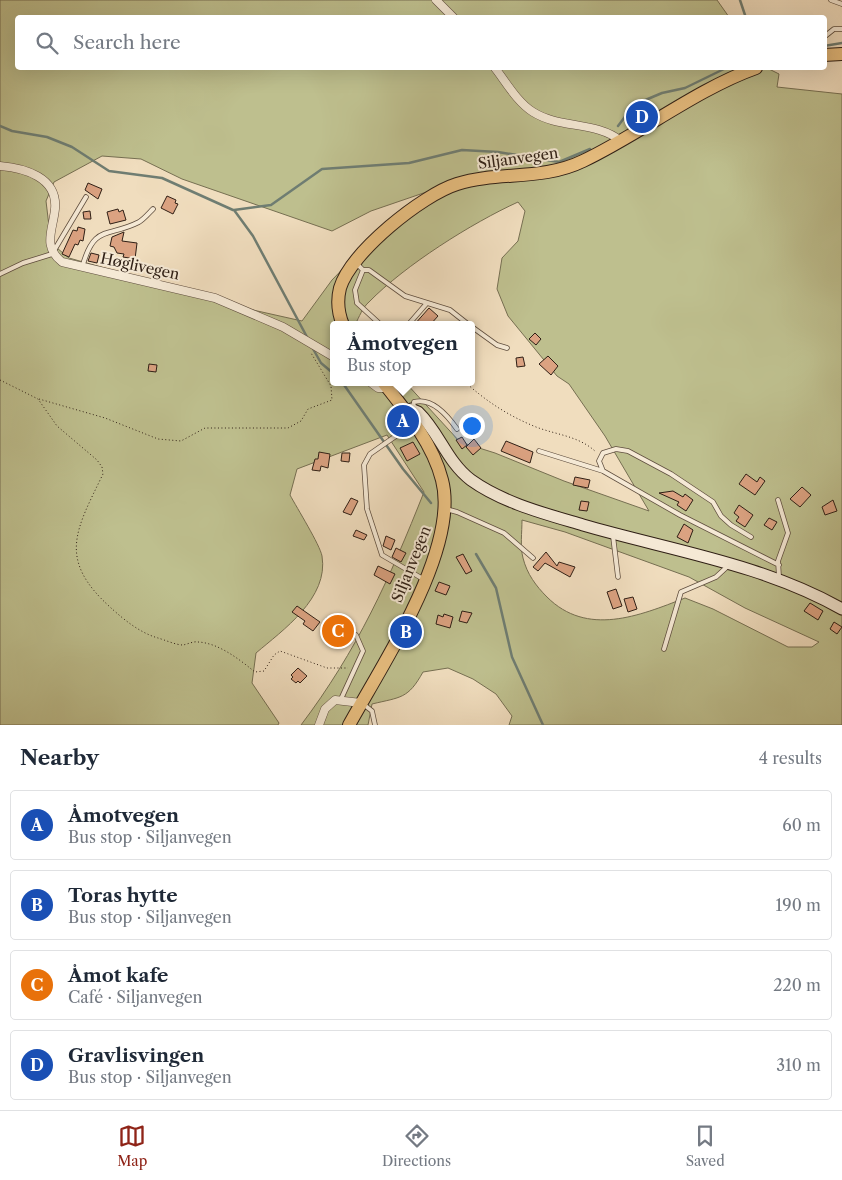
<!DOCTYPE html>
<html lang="en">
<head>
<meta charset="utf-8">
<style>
  :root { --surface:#fff; --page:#f6f6f7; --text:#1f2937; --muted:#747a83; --line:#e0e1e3; --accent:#8f2418 }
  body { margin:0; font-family:"Libre Caslon Text",serif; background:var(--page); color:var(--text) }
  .you { position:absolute; left:471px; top:425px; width:18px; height:18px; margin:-12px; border:4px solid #fff; border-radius:50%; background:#1a73e8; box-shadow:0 0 0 8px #1a73e833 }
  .badge { display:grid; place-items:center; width:32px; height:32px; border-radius:50%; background:var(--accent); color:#fff; font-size:16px; font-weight:700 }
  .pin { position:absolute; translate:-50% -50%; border:2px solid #fff; box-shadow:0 1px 5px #0006 }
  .popup { position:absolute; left:330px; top:321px; width:145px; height:65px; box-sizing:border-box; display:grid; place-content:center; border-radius:5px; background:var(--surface); filter:drop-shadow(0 1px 4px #0005); font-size:16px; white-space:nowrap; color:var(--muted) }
  .popup b { font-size:19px; color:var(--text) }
  .popup::after { content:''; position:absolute; left:50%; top:100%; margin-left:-10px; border:10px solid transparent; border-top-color:var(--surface) }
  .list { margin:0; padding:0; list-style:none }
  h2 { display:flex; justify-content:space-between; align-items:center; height:65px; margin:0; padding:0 20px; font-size:21px }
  h2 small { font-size:16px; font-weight:400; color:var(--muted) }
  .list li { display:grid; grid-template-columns:32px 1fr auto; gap:15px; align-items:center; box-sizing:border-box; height:70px; margin:0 10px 10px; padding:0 10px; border:1px solid var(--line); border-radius:5px }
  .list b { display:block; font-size:19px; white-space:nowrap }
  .list p { margin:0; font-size:16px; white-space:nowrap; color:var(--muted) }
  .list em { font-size:16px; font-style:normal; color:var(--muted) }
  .icon { flex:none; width:28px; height:28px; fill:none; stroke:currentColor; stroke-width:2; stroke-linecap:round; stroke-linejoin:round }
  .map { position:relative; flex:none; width:842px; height:725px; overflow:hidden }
  .search { position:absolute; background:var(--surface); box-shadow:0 5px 20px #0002; left:15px; right:15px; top:15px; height:55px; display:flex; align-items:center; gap:12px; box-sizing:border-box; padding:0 18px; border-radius:5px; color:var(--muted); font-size:19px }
  .sheet { height:385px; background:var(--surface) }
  nav { display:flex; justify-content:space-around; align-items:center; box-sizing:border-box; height:70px; border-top:1px solid var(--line); background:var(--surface); font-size:14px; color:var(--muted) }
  nav a { display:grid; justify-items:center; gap:2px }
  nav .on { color:var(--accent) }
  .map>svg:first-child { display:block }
  .green { fill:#bebf8e; stroke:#766f52; fill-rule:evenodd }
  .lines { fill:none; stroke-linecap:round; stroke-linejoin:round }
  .stream { stroke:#6f7d72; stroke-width:2.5 }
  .building { fill:#dba281; stroke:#2f1f15 }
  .service-casing { stroke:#5f4e3f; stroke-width:5.5 }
  .minor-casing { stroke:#5f4e3f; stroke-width:9 }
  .secondary-casing { stroke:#2f1f15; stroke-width:13 }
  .primary-casing { stroke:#2f1f15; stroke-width:14 }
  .path { stroke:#2f1f15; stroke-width:1; stroke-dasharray:1 2.5; stroke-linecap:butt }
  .service { stroke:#f5e9d5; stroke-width:4 }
  .minor { stroke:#f5e9d5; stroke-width:8 }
  .secondary { stroke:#f5e9d5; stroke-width:11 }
  .primary { stroke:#e8be7f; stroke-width:12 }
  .labels { text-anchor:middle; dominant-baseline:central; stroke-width:4; stroke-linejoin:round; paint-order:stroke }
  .street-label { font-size:15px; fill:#2f1f15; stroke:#f5e9d5 }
</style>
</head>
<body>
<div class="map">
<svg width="842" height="725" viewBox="0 0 842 725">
  <rect width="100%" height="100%" fill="#f0ddbe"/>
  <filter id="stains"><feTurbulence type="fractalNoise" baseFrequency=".004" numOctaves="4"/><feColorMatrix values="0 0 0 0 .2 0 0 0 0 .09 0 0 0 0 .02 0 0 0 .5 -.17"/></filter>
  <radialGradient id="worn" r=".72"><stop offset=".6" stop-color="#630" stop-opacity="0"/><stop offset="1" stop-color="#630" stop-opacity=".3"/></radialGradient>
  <path class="green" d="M0,0H717L729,17L18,18V68H767L779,74L777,87L842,94V725H509L512,716L496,694L473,679L448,668L423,672C408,699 401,697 372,704L368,725H301C357,651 390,578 424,492L387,435L297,469L290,495C297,508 320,545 322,556C329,598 283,630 256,653L252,683L279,723L278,725H0ZM102,156L141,159L182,179L332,231L371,211L441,187L362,249L332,280L302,321L204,299L193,293L69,258L51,243L46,201L54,182ZM518,202L525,211L518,241L502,258L497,289L508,316L557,376L569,384L605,436L649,511L564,481L495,453L460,442L405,382H334V325H355C359,317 363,307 369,302C405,265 472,223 518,202ZM522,520L565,532L689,577L745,608L819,642L812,647H788L713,609L685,598C639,616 587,637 547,597C536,586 527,574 523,558C520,547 522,532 522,520Z"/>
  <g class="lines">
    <path class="stream" d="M740,0L746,18
      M824,46L842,43
      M0,126L12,131L47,137L72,147L109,171L162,178L233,210
      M618,126L627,114L643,101L662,93L685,88L726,68
      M307,337L253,236L234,210L271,205L322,169L409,163L462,150L498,152L559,162L590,149
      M312,347L321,363L334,374
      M342,382L403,469L431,503
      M476,554L496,588L512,657L543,725"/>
  </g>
  <path class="building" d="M88,183L102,189L98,199L85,190Z
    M167,196L176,200L175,203L178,204L173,214L161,208Z
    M118,209L119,212L123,210L126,220L110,224L107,212Z
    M90,211L91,219H84L83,212Z
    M78,227L85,229L83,241L80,240L78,245L75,244L69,257L62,254L73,230L77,231Z
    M124,232L122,241L137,243L135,259L123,257L124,254L117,253L114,247L110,246L112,237Z
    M91,253L99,255L97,263L88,261Z
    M429,308L438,316L430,325H414Z
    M535,333L541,339L536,345L529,339Z
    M548,356L558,366L551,375L539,364Z
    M523,357L525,366L517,367L516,358Z
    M149,364L157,365L156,372L148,371Z
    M462,437L467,445L462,449L456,440Z
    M474,439L481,448L473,455L466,447Z
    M506,441L533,452L530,463L501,451Z
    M413,442L420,454L407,461L400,448Z
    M319,452L330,454L328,468L321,466L320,471L312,470L315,459H318Z
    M342,453H350L349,462L341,461Z
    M746,474L757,482L760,477L765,481L755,495L739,484Z
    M575,477L590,480L588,488L573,485Z
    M802,487L811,495L800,507L790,499Z
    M673,491L683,497L685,494L693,500L686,511L677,505L679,502L659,493Z
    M351,498L358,501L351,515L343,512Z
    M833,500L837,511L825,515L822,507Z
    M581,501L589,502L587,511L579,510Z
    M739,505L753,515L745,527L736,521L739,517L734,513Z
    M769,518L777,522L772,530L764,525Z
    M684,524L693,530L688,543L677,537Z
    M356,530L367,535L364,540L353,536Z
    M386,536L395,540L391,550L383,546Z
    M396,548L406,553L401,562L392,557Z
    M546,552L557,566L559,562L575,567L570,577L545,563L538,571L533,567Z
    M463,554L472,571L466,574L456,557Z
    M378,566L395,574L390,584L374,575Z
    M439,582L450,586L446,595L435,591Z
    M616,589L622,606L613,609L607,592Z
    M633,597L637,609L628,612L624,599Z
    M810,603L823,611L818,620L804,611Z
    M297,606L320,622L313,631L303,624L305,621L292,612Z
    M462,611L472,613L467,623L459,621Z
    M444,614L453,617L450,628L436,624L438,615L443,617Z
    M339,616L351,625L342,638L322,624L327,617L334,622Z
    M834,622L842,627L837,634L830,629Z
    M298,668L307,676L300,683L298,681L296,683L291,679L293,677L291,675Z"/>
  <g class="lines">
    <g class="service-casing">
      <path id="service" d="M831,0L842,4
        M824,37L834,29H842
        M356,263L363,270L355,290L357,303L381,325
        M82,268C94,223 108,238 139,222C144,219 149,213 153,209
        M363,270H369L405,296L450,310L469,325
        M0,274L23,263L52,254L86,197
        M408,325L427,303
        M472,327L497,345L507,348
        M413,408L414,402C432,397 448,416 457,429
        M413,424L370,454L364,465L367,509L382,555L423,579
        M539,451L603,471L680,515L779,565
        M603,471L599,461L603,453L616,449L628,451L671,474L713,502L721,516L731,525L751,537
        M778,500L788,533L778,561L779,577
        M446,509L457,512L504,533L533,558
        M613,536L618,577
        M664,649L681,592L716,577L729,565
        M341,699L363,651L356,635
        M363,704L372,711L375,725"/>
    </g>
    <g class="minor-casing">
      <path id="minor" d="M436,0L454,18
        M495,68C506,82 517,102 533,112C560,129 596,121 621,141
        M0,166C24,168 58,177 55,209C53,230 42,246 62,262L215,298L283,327L334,357
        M370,382L378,388H388
        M319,725L325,709L335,700L361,703"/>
    </g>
    <g class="secondary-casing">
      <path id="secondary" d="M406,411L411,409L418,412C439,432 447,462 471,480C503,503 546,514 583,525C669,550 763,564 842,609"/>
    </g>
    <g class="primary-casing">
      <path id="primary" d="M824,55L842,54
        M343,325C338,313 337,300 340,288C351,252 422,195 457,184C498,171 542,181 583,161C640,134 697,89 756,68
        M349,725C382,665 460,548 442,480C433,444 406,411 383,382"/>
    </g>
    <path class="path" d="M0,380L38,399L57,426L97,460L102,467L103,474C76,530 57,559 110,607C123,619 140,633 158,638C165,640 176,645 183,645C188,644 194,641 198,642C219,643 240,660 255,672L264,671L274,655L280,651L327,668H348
      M465,382C487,402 509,416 536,427C557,435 579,436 596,452
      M39,399L105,418L158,439L181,441L205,428H288L301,421L308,409L332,400L331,386L311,353"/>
    <use href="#service" class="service"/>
    <use href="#minor" class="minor"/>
    <use href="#secondary" class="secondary"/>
    <use href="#primary" class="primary"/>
  </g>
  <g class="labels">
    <g class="street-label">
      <text transform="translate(518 158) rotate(-8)">Siljanvegen</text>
      <text transform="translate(140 266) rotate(12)">Høglivegen</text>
      <text transform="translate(411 564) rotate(-68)">Siljanvegen</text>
    </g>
  </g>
  <rect width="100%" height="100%" filter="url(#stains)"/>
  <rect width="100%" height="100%" fill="url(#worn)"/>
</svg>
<div class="you"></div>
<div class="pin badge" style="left:403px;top:421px;background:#1a4fb4">A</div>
<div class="popup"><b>Åmotvegen</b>Bus stop</div>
<div class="pin badge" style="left:406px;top:632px;background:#1a4fb4">B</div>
<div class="pin badge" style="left:338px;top:631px;background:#e8710a">C</div>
<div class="pin badge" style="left:642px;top:117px;background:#1a4fb4">D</div>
<div class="search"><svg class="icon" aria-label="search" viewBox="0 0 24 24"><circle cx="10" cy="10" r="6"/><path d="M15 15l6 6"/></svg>Search here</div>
</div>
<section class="sheet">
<h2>Nearby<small>4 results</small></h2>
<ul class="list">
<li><span class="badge" style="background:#1a4fb4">A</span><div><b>Åmotvegen</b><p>Bus stop · Siljanvegen</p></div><em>60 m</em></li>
<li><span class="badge" style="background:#1a4fb4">B</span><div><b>Toras hytte</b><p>Bus stop · Siljanvegen</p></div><em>190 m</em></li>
<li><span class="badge" style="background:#e8710a">C</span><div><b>Åmot kafe</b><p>Café · Siljanvegen</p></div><em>220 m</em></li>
<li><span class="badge" style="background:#1a4fb4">D</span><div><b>Gravlisvingen</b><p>Bus stop · Siljanvegen</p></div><em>310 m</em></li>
</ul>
</section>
<nav>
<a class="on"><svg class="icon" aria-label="map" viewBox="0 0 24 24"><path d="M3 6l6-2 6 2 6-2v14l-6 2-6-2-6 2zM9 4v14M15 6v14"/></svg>Map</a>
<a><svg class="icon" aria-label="directions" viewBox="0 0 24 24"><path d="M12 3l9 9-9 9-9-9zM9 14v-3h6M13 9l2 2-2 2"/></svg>Directions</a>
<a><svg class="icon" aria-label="saved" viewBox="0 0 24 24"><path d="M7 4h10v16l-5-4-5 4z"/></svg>Saved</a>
</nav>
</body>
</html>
